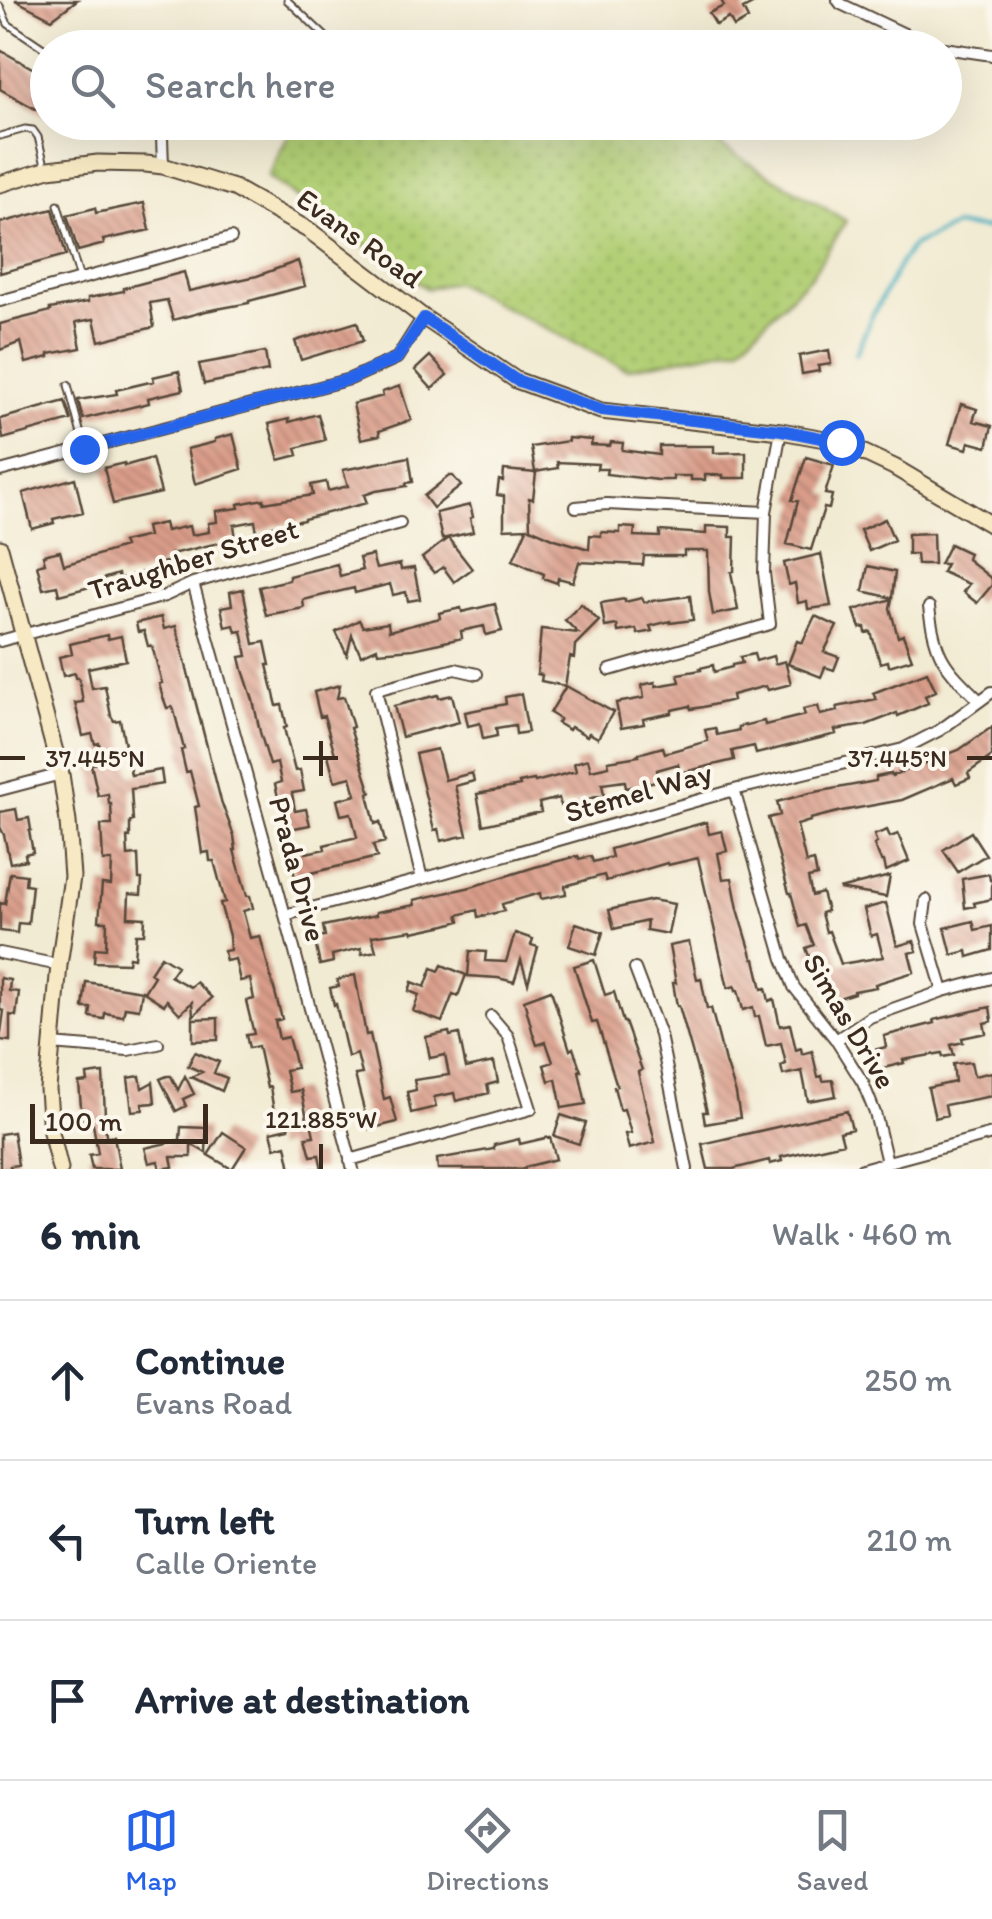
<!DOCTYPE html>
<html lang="en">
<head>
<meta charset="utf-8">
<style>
  :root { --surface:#fff; --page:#f6f6f7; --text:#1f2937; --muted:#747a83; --line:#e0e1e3; --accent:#2563eb }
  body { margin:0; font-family:Itim,sans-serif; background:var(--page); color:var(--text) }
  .scale { position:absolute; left:30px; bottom:25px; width:178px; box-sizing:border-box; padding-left:10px; border:5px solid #3b2a1e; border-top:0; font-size:28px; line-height:35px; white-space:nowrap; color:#3b2a1e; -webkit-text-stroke:8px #fbf7ec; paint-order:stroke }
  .stop { position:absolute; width:30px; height:30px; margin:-22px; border:8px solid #2563eb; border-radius:50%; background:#fff }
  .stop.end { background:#2563eb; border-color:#fff; box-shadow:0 2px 10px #0008 }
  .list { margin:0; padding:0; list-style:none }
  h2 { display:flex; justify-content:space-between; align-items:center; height:130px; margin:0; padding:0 40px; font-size:42px }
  h2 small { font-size:32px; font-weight:400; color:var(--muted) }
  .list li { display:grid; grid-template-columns:65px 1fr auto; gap:30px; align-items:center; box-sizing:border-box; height:160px; padding:0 40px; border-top:2px solid var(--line) }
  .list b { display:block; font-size:38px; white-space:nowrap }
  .list p { margin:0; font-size:32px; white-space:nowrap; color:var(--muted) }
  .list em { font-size:32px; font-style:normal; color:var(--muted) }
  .icon { flex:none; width:55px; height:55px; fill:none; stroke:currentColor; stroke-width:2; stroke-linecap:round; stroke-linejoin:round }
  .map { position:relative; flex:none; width:992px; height:1169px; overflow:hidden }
  .search { position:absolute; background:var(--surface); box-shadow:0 10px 40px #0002; left:30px; right:30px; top:30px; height:110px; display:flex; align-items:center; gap:25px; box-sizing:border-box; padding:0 35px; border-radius:55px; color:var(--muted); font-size:38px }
  .sheet { height:610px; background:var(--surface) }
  nav { display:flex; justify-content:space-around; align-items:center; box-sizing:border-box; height:140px; border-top:2px solid var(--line); background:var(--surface); font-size:28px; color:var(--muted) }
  nav a { display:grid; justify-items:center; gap:5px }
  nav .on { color:var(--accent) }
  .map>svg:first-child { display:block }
  .grass { fill:url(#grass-dots); stroke:#767c4a; stroke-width:2.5 }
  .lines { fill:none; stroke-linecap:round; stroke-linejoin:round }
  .stream { stroke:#42afc0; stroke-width:4 }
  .building { fill:url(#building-back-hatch) }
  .lane-casing { stroke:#564739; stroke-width:9 }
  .street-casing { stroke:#564739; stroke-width:14 }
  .secondary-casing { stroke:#564739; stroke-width:19 }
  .lane { stroke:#fff; stroke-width:5 }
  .street { stroke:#fff; stroke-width:10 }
  .secondary { stroke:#f7e9c3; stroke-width:15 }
  .route { stroke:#2563eb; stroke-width:12 }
  .ticks { fill:none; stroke:#3b2a1e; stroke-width:4 }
  .labels { text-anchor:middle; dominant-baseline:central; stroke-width:8; stroke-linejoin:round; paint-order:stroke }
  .street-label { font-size:30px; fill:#3b2a1e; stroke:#fbf7ec }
  .ticks-label { font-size:25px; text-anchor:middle; fill:#3b2a1e; stroke:#fbf7ec; stroke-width:8; stroke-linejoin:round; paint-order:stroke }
</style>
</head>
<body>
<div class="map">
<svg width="992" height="1169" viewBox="0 0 992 1169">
  <defs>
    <pattern id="grass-dots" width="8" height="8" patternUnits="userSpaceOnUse" patternTransform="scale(2.5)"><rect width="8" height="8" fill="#b2cf76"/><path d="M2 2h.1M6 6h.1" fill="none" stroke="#9ab266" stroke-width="1.8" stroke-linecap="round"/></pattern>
    <pattern id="building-back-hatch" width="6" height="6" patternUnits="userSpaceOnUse" patternTransform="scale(2.5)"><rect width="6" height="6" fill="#da9d8a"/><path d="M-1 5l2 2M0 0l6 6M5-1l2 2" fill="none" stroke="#b28070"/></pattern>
  </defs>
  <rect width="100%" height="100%" fill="#fbf7ec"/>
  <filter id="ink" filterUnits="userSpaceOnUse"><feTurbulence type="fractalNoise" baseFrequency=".01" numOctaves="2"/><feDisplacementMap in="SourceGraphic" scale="20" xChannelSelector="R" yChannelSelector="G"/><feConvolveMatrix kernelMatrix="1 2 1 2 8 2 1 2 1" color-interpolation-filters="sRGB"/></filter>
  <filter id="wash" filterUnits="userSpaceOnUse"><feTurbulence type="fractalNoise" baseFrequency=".0048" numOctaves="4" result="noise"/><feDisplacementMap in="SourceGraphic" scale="40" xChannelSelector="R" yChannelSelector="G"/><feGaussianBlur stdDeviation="2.25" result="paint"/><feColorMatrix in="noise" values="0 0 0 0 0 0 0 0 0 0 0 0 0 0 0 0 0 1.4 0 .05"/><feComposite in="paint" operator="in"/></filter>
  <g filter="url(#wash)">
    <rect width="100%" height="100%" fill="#f2ebd3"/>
    <path class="grass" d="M294,123H686L691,128L846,221L812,275L740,347L626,369L454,282L427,289L268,177Z"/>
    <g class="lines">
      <path class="stream" d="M856,354L871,318L901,262L912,246L954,226L992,229"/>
    </g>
    <g id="blocks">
      <path class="building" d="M15,0H77L52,19Z
        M721,0H760L743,9L748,19L734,27L729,18L716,25L709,13L724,6Z
        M0,50L48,77V116L0,89Z
        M144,203L150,230L103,240L104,244L78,251L67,215L95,208L96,213Z
        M53,209L66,255L0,273V223Z
        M298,261L305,286L249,301V303L206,311L173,320L167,300L150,303L154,327L99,341L94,319L76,322L81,348L49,354V357L26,363L21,342L0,350V324L51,311L50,309L88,302V298L124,291V288L184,272L189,291L257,276Z
        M357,322L363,341L301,360L295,341Z
        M829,350L831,364L818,366L819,371L802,374L799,356Z
        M265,352L268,371L204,384L199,364Z
        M430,356L447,375L432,389L415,370Z
        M179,371L183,390L148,398L149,403L83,419L78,400L117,394L116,390L154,381L153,377Z
        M400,386L411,420L379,431L380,435L361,439L353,404L383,396L382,392Z
        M65,401L71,420L3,439L0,419Z
        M961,404L977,409L973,421L992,426L987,447L969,442L967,449L949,444Z
        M318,414L325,440L296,448L298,455L279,460L269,424L289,419V422Z
        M233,434L242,469L195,484L187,449L215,442V439Z
        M568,438L592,440L591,445L610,446L611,442L623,443L622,450L659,455V446H714V453L746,452V478H723V475H705V480H691V476H673V480H658L606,474L607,469H597L598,464L557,462L558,468L535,472L531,447L568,441Z
        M409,457L413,482L406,483L407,486L376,491L364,495L367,503L304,519V520L269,527L270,530L257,532L255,521L234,525L236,539L171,554L172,561L160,563L161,567L119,579L118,574L92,582L94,586L59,595L57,586L43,589L37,565L45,563L43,555L60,551L64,565L124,547L122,542L148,536L146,527L164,523L166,531L189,526L191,535L209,532L208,523L217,522L216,511L239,508L238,504L264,499V503L313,495L311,485L326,482L328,491L348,486L343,470Z
        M806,457L834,465L825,494L832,495L829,509L824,508L811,550L787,544L798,501L792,500Z
        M152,458L161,493L113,504L104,468L124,463V466Z
        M504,470L536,473L533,499L529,498L530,528L555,539L589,549L590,535L601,536V532L620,533V527L635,528L634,536L660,537V531L706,534V526L730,527V537H735L734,571L731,572L738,610L713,615L709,592L708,551H684V556H644L643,565L579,562L573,582L558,578L557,583L543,578L544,574L513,560L527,528L504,529V496L497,495L499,480L503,481Z
        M449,476H453L461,486L433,508L424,496Z
        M75,478L83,512L53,519L54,523L32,529L23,493Z
        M470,505L473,517L470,518L473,532L442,539L436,513Z
        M885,519L894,540L869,551L860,530Z
        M933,533L934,564H917L916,554H908V534Z
        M448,538L472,569L454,582L443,567L434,573L422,558Z
        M950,544L969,553L967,559L992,579V585L977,603L963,592L969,584L942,572L946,564H940Z
        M821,554L831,606L808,609L807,601L798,603L795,583L789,585L784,563Z
        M372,555L376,569L400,564L401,570L414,568L420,599L408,601L406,592L393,595L390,584L355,593L354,588L303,600L304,608L266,615L259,587L289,580V576L337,564L340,576L362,570L359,558Z
        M868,566L895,572L892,598L863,591Z
        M243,589L254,644L265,642L270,665H267L277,706L282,705L287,727L284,728L295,771L300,770L304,791L292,793L295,811L306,809L310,825L289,829L288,822L284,823L275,784L281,782L277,763L270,765L260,732L253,700L243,670L240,657L247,656L242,631L236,632L234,625L225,627L221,607L232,605L230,592Z
        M690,596L693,620L670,623V621L650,626L652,631L638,634L636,629L618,632L617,625L605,627L601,603L625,599V602L642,598L644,602Z
        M892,599L890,608L898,637L903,635L912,659L889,666L888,661L880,663L871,632L866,633L865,627L860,628L854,610Z
        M495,604L502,631L486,635L484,626L461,631L462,638L413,649L378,652L377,648L361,655L352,635L347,655L336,632L359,620L363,627L388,623L389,631L440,618L439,613L461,608L462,612Z
        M581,604L599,621L575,645L574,658L570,657L565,686L541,681L542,675L537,674L541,629L578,633L565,620Z
        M815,616L837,626L824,652L839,657L834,670L825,667L821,677L788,664L797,641L802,643Z
        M161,617L164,629L176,626L221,801L234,836L236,850H234L247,896H250L253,908L243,911L250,938L260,936L282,1019L275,1021L279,1039L288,1037L293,1055L296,1068L285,1070L290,1092L301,1090L308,1123L311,1122L314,1136L306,1137L311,1156L319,1155L322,1169H291L286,1145L275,1148L271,1132L289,1128L286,1110L274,1112L270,1087L267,1088L258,1046L249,1048L246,1035L254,1034L246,1001L254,999L250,979L240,981L235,959L226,961L224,951L230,950L229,936L220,903L225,902L214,861H210L209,852L202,853L195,807L199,806L190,771L186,772L181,750L184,749L173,707L167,708L163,697L159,684L162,683L152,646H148L144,631L138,632L136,623Z
        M107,635L108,639L121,636L126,660L88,668L92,688L105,686L111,716L114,721L120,720L131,775L161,770L163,784L131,789L133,821L130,822V837H127L128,856L138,855L139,879H142L141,895L129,894L128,917L145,918L144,934H136L134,958L129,957L128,963L94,962L95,948L106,949L107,921H99L100,908L102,884L111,885L112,861H103L101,825H112L111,804H109L108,794L98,796L91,764L103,762L99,743L95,744L92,734L83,736L75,703L83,702L79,678H76L75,673L63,676L59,657L72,654L70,644Z
        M754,654L756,661L773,656L775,664L785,661L791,684L768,690L766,686L732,695L733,700L703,707L691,709L690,706L672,710V713L643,719L644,724L621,728L616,703L644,698L642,685L655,682L656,686L680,682L678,674L701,670L700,668L713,665L714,672L732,667V665L742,663L740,657Z
        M927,672L936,691L925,696L928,703L898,716L897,713L866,725L835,730L836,734L756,754L754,746L732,751L734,760L680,773L678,764L657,770L659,780L637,786L626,788L625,781L602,784L604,795L561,806L559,798L539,803L541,812L483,825L477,794L520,786L519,783L534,780L535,782L576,771L574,763L588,759L591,770L609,766L608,761L639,756L638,754L663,747L665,753L708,741L705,730L715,728L717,735L739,730L738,727L764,721L765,725L805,715L803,709L818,706L820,715L838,711L837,707L876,699L873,693Z
        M340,685L337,698L344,697L353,727L350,728L371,793L368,794L375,824L380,822L385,842L373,845L377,857L295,877L288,848L304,844L306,853L325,849L324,845L357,837L351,813L341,815L337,800L356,795L351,777L335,781L328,755L335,754L324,716L320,717L314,692Z
        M566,686L613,712L598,738L589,733L587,736L571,727L569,730L557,723L560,719L550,713Z
        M521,694L528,732L516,734L515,725L496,728L497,736L483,739L480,723L468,726L465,712L506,704L505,697Z
        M438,695L439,698L452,695L459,722L402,737L394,706Z
        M992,727V756L968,773L970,778L956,784L953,778L902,800L842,811L810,819V821L797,825L806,863L814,861L817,876L808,878L812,896L822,893L827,911L821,913L826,932L829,931L841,964L883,957L877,934L871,936L864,909L886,903L897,946L914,941L917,951L909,953L914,972L875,984L876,987L854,991V993L836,999L833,989L827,991L818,959L811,962L806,948L814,945L806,925L800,927L791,893H789L768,818L780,815L777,802L810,793L876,781V777L891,774L892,776L959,750Z
        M437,749L445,780L472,773L474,781L455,786L467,835L441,841L438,829L434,830L415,754Z
        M16,809L18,820L29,818L31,830L29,831L33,852L25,854L26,860L10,863L4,835L0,827V812Z
        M706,822L709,834L722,831L727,851L718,853L723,879L732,878L738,909L753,959H755L762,989L766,988L769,1001L774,999L780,1026L790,1024L796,1050L801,1048L802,1054L812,1051L818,1077L822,1076L823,1081L833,1080L836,1096L808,1101L802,1071L783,1075L781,1066L786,1064L781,1043L766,1046L759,1016L755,1017L753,1007L743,1010L738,990L736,991L735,986L728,988L698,858L668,865L667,863L606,881L604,875L565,886L566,894L541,899L540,893L502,904L504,911L478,917L477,910L458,915L460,921L446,925L413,932L412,930L372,936L376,951L362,954L361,948L332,955L333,962L320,965L314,938L325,936L323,926L376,915V912L415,905L414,900L471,887L535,867L578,856L579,859L591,856L593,862L612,857L610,849Z
        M887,830L890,837L898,834L909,861L886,871L884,861H881L874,845L877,843L874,835Z
        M971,832L986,855L958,872L943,850Z
        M10,873L26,875L25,884L32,885L28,924L18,923L17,933L0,931V903L5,904Z
        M989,874L990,880H992V899L974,903L975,906L965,908L962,879Z
        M890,876L886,897L839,889Z
        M652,900L674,904L668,934L646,930L647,921L614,929L609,910Z
        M973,921L975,930L992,926V950L968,957L967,951L952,955L945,928Z
        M576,923L603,932L596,955L569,946Z
        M515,933L533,939L531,945L538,947L528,983L521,960L514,982L498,978L468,976L470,951L486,952L485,961L506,962Z
        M689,942L697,979L701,978L707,1009L711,1008L726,1066L727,1065L736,1094L740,1118L705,1124L703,1112H707L698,1073L679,1006H677L673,983H676L669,946Z
        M161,956L177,966L170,976L190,987L196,982L212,998L193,1016L192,1002L180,1014L167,1000L164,1005L144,992L154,976L150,973Z
        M594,960L605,995L614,992L623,1022H625L642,1070L638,1072L655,1142L629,1149L625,1134L631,1133L624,1109L620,1110L614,1087L617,1086L597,1022L592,1023L574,966Z
        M442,965L466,975L458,996L453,994L442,1022L413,1011L419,995L409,991L412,982L425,987L432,968L439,971Z
        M355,975L366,1035L370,1034L384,1099L390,1097L397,1122L369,1129L355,1075L362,1074L357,1054L348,1057L336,1004L334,1005L330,988L339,986L337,980Z
        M0,978L10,980L9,991L19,992L16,1016L10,1015V1041L0,1040L4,1011L0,1010Z
        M86,982L142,991L139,1009L125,1007L123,1016L105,1013L104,1019L90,1017L91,1008H83Z
        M551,990L570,1050L573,1048L581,1071H579L586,1104L562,1108L556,1079L549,1081L544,1065L553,1062L546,1042L537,1045L533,1034L524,1000Z
        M990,1007L992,1021L984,1023L986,1033L962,1038L963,1042L951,1045L954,1055L943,1057L942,1053L903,1060L904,1063L879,1069L874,1050L886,1047L884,1036L935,1023L934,1020Z
        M218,1018V1040L193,1041V1019Z
        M449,1032L450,1036L459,1034L466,1068L494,1062L498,1082L487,1085L489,1093L456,1101L454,1093L434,1097L436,1107L411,1113L407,1092L416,1090L414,1080L449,1075L445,1055L430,1058L426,1037Z
        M195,1052L219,1062L214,1073L227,1078L222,1091L191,1077L202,1072L188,1066Z
        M971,1062L974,1076L992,1072V1096L945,1105L947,1115L935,1118L928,1088L955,1082L953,1064Z
        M103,1073L106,1137L114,1136L120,1169H92L89,1155L98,1153L93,1124H91V1119H82L79,1083L88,1082L87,1075Z
        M140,1076L142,1088L153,1082L155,1103L142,1104L143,1110L132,1111L128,1078Z
        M167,1076H171L178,1090L185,1076L194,1094L183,1099L186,1106L176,1111L160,1079Z
        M847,1111L852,1129L840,1132L843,1143L781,1157L782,1161L770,1164L769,1160L733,1169H708L702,1144Z
        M561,1115L586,1123L579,1144L554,1136Z
        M181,1127L207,1128L206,1153L191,1144V1157H171L173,1167L160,1169L158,1161L149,1163L145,1148L180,1140Z
        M13,1132L18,1165L10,1166L11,1169H0V1134Z
        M223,1132L246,1147L232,1169L208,1155Z
        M550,1137L556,1159L525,1167V1169H438L437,1159L494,1149V1145L519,1139L520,1144Z"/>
    </g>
  </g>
  <g filter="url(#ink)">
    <use href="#blocks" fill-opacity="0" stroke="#564739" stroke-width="2.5"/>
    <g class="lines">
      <g class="lane-casing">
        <path id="lane" d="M287,0L338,48
          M0,6L8,24L48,51
          M150,122L162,137L173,122
          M0,136L25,129L33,130L38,137L45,165
          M58,205L80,279
          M68,385L84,446"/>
      </g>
      <g class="street-casing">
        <path id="street" d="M838,0L841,4L930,46L938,48
          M944,48L992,55
          M162,137L163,166
          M0,301L231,238
          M0,471L350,379L397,358L423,317
          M576,507L607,504L766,512
          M193,583L285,915L353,1169
          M929,607C935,658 945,667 980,701
          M0,641L165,596L193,583L400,523
          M610,670L770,624L764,573L766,512L781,431
          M0,790L61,774
          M734,790L783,959L794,987L836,1040L863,1083L875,1113L887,1162
          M422,879L376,690L455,669L477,674
          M926,900L923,924L943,991
          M285,915L422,879L734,790L903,749L940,730L992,692
          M0,953L59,965
          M635,969L660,1035L687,1169
          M836,1040L870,1017L943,991L992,978
          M51,1044L128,1050L158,1044
          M350,1160L531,1109L508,1036L491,1016
          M862,1169L992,1134"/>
      </g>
      <g class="secondary-casing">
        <path id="secondary" d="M0,184L49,169L98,163L146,164L163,166L234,188L310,231L423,317L516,380L601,411L781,431L841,442L894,467L992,525
          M0,548L61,774L68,822L72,877L59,965L48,1089L51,1132L60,1169"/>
      </g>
      <use href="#lane" class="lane"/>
      <use href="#street" class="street"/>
      <use href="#secondary" class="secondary"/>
    </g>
  </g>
  <g class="lines" filter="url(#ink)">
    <path class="route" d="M84,449L350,379L397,358L424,318L516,380L601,410L781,430L841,442"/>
  </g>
  <path class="ticks" d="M321,741V776M0,758H25M303,758H338M967,758H992M321,1144V1169"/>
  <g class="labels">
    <g class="street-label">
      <text transform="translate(360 238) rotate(36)">Evans Road</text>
      <text transform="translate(193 559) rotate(-17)">Traughber Street</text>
      <text transform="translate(638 792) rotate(-16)">Stemel Way</text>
      <text transform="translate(298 869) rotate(75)">Prada Drive</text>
      <text transform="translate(850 1021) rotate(59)">Simas Drive</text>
    </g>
  </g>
  <g class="ticks-label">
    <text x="95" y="767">37.445°N</text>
    <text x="897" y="767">37.445°N</text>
    <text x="321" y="1128">121.885°W</text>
  </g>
</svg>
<div class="scale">100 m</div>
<div class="stop" style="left:841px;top:442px"></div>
<div class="stop end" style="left:84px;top:449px"></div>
<div class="search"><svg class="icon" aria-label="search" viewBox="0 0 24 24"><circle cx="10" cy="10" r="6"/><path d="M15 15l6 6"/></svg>Search here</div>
</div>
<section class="sheet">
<h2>6 min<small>Walk · 460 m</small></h2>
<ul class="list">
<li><svg class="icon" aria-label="ahead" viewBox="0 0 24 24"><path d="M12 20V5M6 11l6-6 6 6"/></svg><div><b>Continue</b><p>Evans Road</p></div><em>250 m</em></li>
<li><svg class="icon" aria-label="left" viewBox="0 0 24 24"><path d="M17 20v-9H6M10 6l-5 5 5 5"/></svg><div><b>Turn left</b><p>Calle Oriente</p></div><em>210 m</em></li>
<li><svg class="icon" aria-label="arrive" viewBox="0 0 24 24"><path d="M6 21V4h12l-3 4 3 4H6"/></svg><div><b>Arrive at destination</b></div></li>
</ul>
</section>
<nav>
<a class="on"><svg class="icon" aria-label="map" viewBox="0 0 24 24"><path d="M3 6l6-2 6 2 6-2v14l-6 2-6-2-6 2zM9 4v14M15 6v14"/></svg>Map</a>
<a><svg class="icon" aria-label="directions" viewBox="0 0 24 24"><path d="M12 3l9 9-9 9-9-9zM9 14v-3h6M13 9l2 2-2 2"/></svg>Directions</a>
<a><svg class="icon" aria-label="saved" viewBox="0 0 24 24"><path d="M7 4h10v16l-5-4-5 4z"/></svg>Saved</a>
</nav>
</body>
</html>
